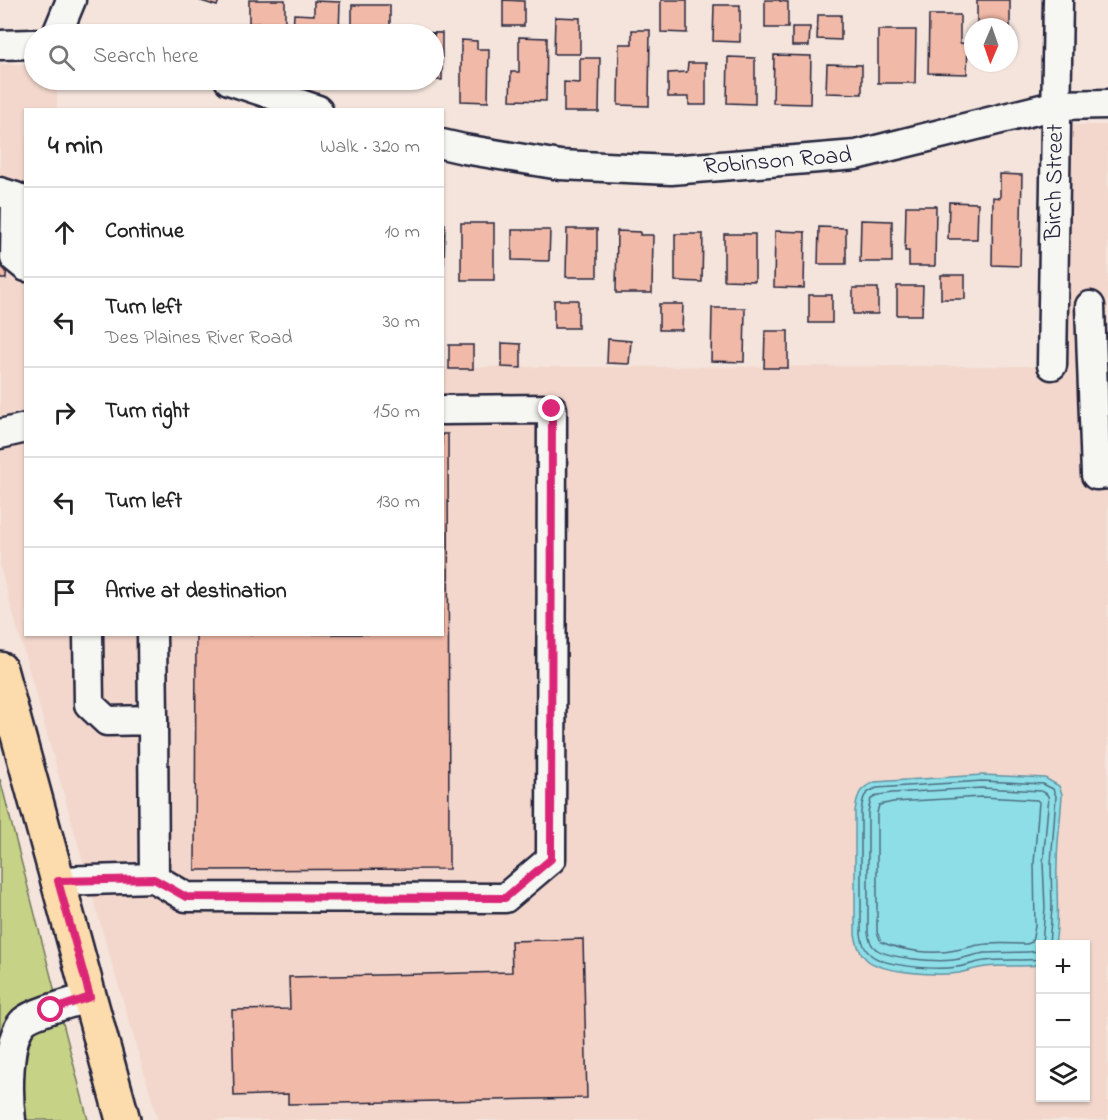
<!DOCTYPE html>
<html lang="en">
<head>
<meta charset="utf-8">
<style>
  :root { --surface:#fff; --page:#f2f2f2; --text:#222; --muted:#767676; --line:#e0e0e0 }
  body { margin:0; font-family:"Indie Flower",sans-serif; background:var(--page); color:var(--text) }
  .controls { position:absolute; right:18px; bottom:18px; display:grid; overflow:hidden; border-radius:0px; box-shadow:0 2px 4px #0004 }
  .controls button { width:54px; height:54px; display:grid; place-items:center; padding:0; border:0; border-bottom:2px solid var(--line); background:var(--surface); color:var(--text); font:30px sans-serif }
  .compass { position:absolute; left:964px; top:18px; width:54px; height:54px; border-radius:50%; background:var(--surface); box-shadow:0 2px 4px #0004; rotate:182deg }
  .stop { position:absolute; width:18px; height:18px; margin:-14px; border:4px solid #db2777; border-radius:50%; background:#fff }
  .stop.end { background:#db2777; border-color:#fff; box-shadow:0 2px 6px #0008 }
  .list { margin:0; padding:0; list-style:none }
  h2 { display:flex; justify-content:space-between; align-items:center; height:78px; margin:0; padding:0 24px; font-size:26px }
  h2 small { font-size:20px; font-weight:400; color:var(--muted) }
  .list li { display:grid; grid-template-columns:39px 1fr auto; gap:18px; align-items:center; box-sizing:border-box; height:90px; padding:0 24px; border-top:2px solid var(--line) }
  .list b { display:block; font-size:22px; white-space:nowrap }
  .list p { margin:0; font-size:20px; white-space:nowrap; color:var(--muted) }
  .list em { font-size:20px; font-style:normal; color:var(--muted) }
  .icon { flex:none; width:33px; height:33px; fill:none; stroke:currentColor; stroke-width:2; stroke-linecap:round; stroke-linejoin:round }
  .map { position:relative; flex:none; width:1108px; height:1120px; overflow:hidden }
  .search { position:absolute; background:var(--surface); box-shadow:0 2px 4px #0004; left:24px; top:24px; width:420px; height:66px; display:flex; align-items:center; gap:15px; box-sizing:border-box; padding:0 21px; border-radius:33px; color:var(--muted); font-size:22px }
  .panel { position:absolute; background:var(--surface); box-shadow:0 2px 4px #0004; left:24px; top:108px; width:420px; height:528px; border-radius:0px }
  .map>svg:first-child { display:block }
  .built { fill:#f3d7cc; fill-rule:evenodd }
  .green { fill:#c6d286; stroke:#747a60; stroke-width:1.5 }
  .water { fill:#8ddee7; stroke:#6293a2; stroke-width:1.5 }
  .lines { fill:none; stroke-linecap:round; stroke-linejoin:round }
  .shore { stroke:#4d6d80; stroke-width:1.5 }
  .building { fill:#f1b9a7; stroke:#22223b; stroke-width:1.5 }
  .minor-casing { stroke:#22223b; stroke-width:33 }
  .major-casing { stroke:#22223b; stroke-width:38 }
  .minor { stroke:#f6f6f2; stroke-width:28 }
  .major { stroke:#fcdcac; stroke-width:33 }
  .route { stroke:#db2777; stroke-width:8 }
  .labels { text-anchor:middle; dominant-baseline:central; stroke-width:4.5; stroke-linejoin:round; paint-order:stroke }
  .street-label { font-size:24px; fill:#22223b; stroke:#f6f6f2 }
</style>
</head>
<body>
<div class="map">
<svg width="1108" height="1120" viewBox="0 0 1108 1120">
  <rect width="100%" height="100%" fill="#f4e4dc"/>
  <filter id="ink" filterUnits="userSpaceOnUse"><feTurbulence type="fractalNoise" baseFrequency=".0167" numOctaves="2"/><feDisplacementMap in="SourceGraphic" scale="12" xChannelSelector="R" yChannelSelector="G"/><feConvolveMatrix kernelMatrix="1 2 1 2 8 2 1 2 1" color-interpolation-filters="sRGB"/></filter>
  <g filter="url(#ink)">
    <path class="built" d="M0,64L34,65V80H57V109L26,110V634H442L443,367L1026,366L1065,369L1072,125H1108V1120H158L102,930L0,567ZM1040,944H1086V1098H1040Z"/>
    <path class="green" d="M0,779L88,1120H0Z"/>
    <path class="water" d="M982,775L1045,778L1059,786L1062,794C1061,818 1057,841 1057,865C1056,892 1060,918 1055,944H1040V963L1038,965C1021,967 1003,965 986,967C977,968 968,971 959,973C938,976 883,973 867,960C859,953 857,944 855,935V811C858,794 858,789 875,782Z"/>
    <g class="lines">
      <path class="shore" d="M982,797L1037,800L1039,802L1034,863L1035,926L1032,942L1027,944C1011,944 995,942 979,945C972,946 964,949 956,950C933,955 903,951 881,942L877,932V813L879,805L893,802Z
        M1040,951C1022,953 1004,952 985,953C974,954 964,959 953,960C936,962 891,959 876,949C871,946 869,939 868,933V812L871,799L879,795L892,793L982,788L1041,791C1050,794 1049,799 1048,806L1043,863L1045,908L1042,944
        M1040,959C1022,961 1003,959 985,961C975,962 967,966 957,967C938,970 886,967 871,955C864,950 862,942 861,934V812C863,797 863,793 877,788L982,781L1043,784L1053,789L1056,796L1051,864L1052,908L1049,944"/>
    </g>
    <path class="building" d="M198,0H219L217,6Z
      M249,0H285V24L249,23Z
      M503,0L524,1V26H503Z
      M661,0H687V33L661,32Z
      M765,0H780V1L788,2V28H765Z
      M977,0H1010V60L1009,27H977Z
      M314,1L340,2L339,34H291V32H293L294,14L314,15Z
      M352,5H390V34H352Z
      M714,5H740V42L713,41Z
      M818,15H841V40L817,39Z
      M929,15H960V43L968,44L967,74L928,73Z
      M555,17L580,18V54H554Z
      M792,27H810L809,46H792Z
      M632,30H650L649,106L618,105L619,44H632Z
      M878,30H916L915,83H878Z
      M404,32L442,33V80H404H434V34H404Z
      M519,37L547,38L546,101L510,100L511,72H519Z
      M461,40L477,41V49H489L488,102L461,101Z
      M774,55L811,56L810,104L773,103Z
      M728,57L755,58V104L727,103Z
      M580,58H600L599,112H564V82L580,83Z
      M688,63H706V105H689V97H668V73L687,72Z
      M827,64L862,65V94L826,93Z
      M1000,174L1022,175L1020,266L992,265L993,197L1000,198Z
      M0,198H8L6,279H0Z
      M949,202L978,203L977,239H948Z
      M906,206H936L935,266H909V251H905Z
      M861,220L892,221V262H860Z
      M461,223H494V280H461Z
      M442,224H445L444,263H442Z
      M819,227L846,228V264H818Z
      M567,229H597V277H566Z
      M512,230H550L549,261L512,260Z
      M617,231L640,232V235H653L652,293H616Z
      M775,231L805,232L804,288L774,287Z
      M675,234H703L702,282L675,281Z
      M724,234H755V281L724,280Z
      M941,275H965V299H941Z
      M897,286H923L922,315H897Z
      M853,288H878V314H853Z
      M809,295H832V323H809Z
      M554,300H578V328H554Z
      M659,304H683L682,330H659Z
      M712,308H745L744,362L711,361Z
      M765,331H788V368H764Z
      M608,339L631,341L629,364L607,363Z
      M502,343L521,344V368L502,367Z
      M449,345H473V369H449Z
      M442,434H448L449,869L195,870L196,634H442Z
      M583,939L587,1098L288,1104V1094L234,1096L232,1010L290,1009L289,977L512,972L511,941Z"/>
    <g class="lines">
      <g class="minor-casing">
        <g id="minor">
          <path d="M57,34L71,0"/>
          <path d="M0,45L34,44"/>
          <path d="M229,80L318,110"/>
          <path id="s1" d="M442,144L464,149L560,165L671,170L856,155L1057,105L1108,104"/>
          <path d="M0,192L16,197L15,258L26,267"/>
          <path d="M1090,306L1096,475L1108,474"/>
          <path id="s2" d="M1052,365L1058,0"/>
          <path d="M0,434L26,428"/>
          <path d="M88,634L89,704L107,721L153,720L154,878"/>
          <path d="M152,634L153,720"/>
          <path d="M58,881L154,878L186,897L505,898L551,859L552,409L442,410"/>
          <path d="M11,1120C8,1097 6,1038 24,1021C34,1012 75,1002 90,997"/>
        </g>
      </g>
      <g class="major-casing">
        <path id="major" d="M0,669L123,1120"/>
      </g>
      <use href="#minor" class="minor"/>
      <use href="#major" class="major"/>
    </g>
  </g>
  <g class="lines" filter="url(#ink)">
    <path class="route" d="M51,1010L90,997L58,881L154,879L186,897L505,898L551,859L552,409"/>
  </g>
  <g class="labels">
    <g class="street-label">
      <text stroke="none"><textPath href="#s1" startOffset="338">Robinson Road</textPath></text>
      <text stroke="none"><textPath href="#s2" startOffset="183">Birch Street</textPath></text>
    </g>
  </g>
</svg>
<div class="controls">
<button>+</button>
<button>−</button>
<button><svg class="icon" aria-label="layers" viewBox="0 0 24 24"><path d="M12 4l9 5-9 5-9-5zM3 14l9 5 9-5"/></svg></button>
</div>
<svg class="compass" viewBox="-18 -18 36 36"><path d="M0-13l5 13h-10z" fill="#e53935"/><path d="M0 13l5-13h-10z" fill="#767676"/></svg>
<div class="stop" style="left:51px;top:1010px"></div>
<div class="stop end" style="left:552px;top:409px"></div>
<div class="search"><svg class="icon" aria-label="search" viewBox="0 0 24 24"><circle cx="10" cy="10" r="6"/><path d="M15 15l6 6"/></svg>Search here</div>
<section class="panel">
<h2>4 min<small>Walk · 320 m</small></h2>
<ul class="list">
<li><svg class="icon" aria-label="ahead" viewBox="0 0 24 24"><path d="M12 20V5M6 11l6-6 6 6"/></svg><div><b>Continue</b></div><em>10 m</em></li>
<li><svg class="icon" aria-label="left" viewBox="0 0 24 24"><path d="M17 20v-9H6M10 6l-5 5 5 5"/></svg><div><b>Turn left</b><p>Des Plaines River Road</p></div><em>30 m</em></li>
<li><svg class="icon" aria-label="right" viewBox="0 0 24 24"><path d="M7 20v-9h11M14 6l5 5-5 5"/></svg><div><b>Turn right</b></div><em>150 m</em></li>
<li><svg class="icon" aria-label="left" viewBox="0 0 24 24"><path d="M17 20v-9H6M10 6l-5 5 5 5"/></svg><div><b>Turn left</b></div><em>130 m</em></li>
<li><svg class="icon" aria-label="arrive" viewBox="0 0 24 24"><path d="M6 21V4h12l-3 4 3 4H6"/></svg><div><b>Arrive at destination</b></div></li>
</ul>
</section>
</div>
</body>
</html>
